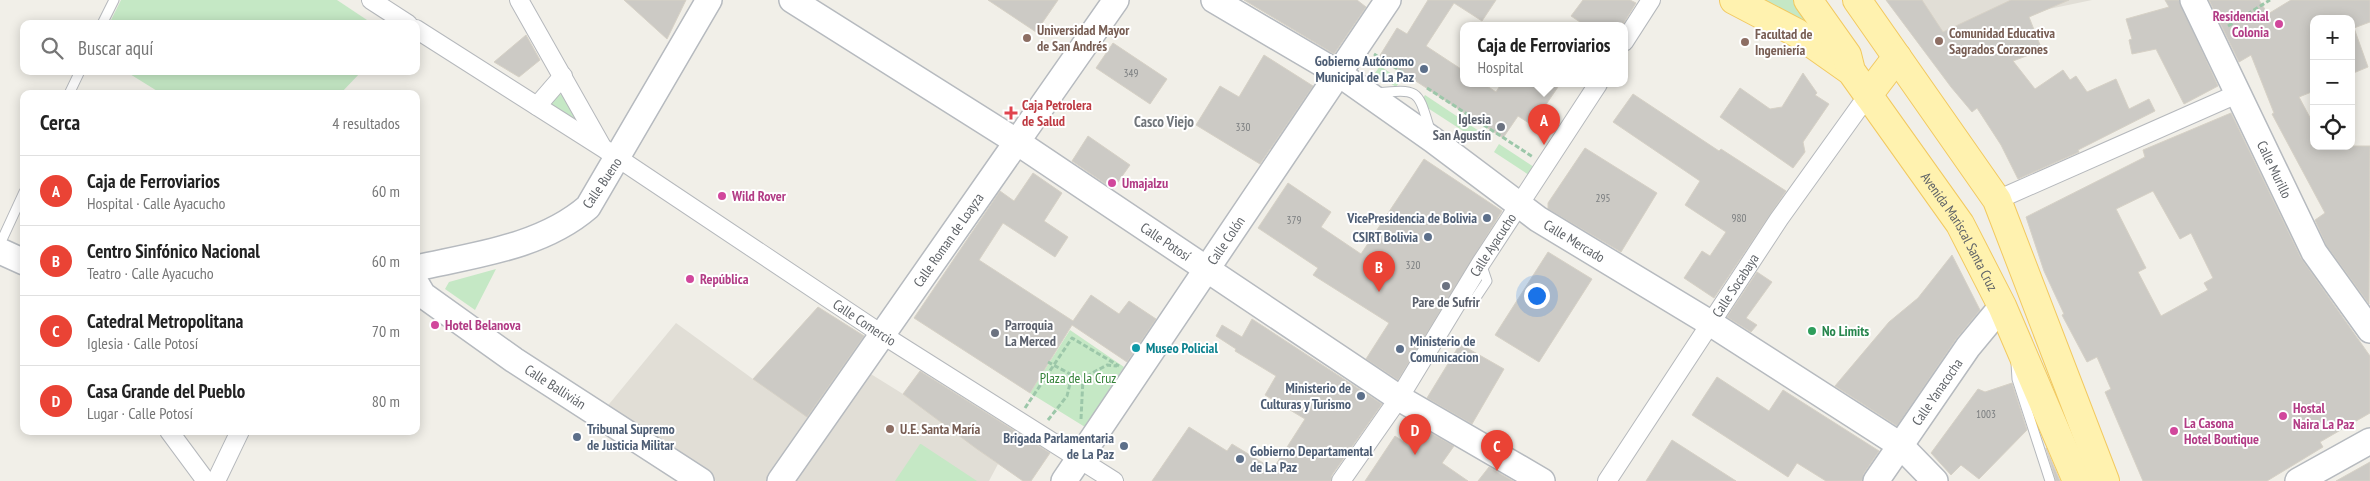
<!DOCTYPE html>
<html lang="es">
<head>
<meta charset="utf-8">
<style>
  :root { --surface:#fff; --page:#f2f2f2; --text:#222; --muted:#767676; --line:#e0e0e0; --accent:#ea4335 }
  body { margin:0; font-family:"PT Sans Narrow",sans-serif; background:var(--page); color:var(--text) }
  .controls { position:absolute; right:15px; top:15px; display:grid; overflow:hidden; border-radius:10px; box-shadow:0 2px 12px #0003 }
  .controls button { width:45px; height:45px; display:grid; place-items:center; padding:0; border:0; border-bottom:1px solid var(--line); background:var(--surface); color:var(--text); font:25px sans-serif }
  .you { position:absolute; left:1536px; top:295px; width:18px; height:18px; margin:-12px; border:4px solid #fff; border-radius:50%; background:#1a73e8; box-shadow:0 0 0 8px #1a73e833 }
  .badge { display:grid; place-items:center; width:32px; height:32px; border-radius:50%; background:var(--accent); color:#fff; font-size:16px; font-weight:700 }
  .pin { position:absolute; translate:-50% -41px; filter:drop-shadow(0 1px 2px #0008) }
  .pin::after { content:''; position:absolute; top:26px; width:18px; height:15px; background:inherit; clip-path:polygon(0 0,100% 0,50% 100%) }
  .popup { position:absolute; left:1460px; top:22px; width:168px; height:65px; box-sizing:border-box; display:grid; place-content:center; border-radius:10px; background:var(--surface); filter:drop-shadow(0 1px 4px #0005); font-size:16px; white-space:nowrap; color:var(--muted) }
  .popup b { font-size:19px; color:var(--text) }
  .popup::after { content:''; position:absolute; left:50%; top:100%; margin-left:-10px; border:10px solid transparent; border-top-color:var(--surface) }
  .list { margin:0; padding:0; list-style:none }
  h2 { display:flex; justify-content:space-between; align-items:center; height:65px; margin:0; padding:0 20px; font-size:21px }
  h2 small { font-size:16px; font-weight:400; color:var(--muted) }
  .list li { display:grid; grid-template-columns:32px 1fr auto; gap:15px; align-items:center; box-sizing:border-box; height:70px; padding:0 20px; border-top:1px solid var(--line) }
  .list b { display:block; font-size:19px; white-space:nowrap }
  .list p { margin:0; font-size:16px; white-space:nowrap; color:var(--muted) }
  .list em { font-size:16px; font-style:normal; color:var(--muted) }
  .icon { flex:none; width:28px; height:28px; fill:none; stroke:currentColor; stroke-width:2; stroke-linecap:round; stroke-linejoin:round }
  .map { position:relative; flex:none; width:2370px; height:481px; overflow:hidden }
  .search { position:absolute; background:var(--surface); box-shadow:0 2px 12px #0003; left:20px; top:20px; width:400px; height:55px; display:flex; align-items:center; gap:12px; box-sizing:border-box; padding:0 18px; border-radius:10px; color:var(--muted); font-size:19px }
  .panel { position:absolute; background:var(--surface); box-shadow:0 2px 12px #0003; left:20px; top:90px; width:400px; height:345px; border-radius:10px }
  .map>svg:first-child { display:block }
  .education { fill:#e1ded6 }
  .green { fill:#c5e8c5 }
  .building { fill:#cccac5; stroke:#d6d1c6; fill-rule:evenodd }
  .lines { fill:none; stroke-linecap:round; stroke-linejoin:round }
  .lane-casing { stroke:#b5b8bc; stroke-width:11 }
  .street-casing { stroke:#b5b8bc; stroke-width:20 }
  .secondary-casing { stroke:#b6babf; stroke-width:28 }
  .primary-casing { stroke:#f2c960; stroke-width:30 }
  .path { stroke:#9cc7a9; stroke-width:3; stroke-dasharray:5 2.5; stroke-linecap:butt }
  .lane { stroke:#fff; stroke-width:9 }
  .street { stroke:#fff; stroke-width:18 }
  .secondary { stroke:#fff; stroke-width:25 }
  .primary { stroke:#fff2af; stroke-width:28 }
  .hotel-dot { fill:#d1479c; stroke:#fff; stroke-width:2 }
  .education-dot { fill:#8d6e63; stroke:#fff; stroke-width:2 }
  .service-dot { fill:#5c6f8a; stroke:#fff; stroke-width:2 }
  .health-dot { fill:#e0444e; stroke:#fff; stroke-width:2 }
  .worship-dot { fill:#6b7280; stroke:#fff; stroke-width:2 }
  .leisure-dot { fill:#2e9e5b; stroke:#fff; stroke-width:2 }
  .culture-dot { fill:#0f9aa8; stroke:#fff; stroke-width:2 }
  .labels { text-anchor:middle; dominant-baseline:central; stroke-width:4; stroke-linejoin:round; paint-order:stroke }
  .number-label { font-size:11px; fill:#7a7d7f }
  .hotel-label { font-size:14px; font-weight:bold; fill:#b23c85; stroke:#fff; text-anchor:start }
  .education-label { font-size:14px; font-weight:bold; fill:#785e54; stroke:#fff; text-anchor:start }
  .service-label { font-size:14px; font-weight:bold; fill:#4e5e75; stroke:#fff; text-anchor:end }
  .health-label { font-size:14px; font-weight:bold; fill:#be3a42; stroke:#fff; text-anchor:start }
  .worship-label { font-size:14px; font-weight:bold; fill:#5b616d; stroke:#fff; text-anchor:end }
  .street-label { font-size:14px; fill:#5f6368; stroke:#fff }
  .leisure-label { font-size:14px; font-weight:bold; fill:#27864d; stroke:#fff; text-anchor:start }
  .culture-label { font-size:14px; font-weight:bold; fill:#0d838f; stroke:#fff; text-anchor:start }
  .park-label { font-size:14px; fill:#348238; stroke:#fff }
  .neighbourhood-label { font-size:15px; font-weight:bold; fill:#70757a; stroke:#fff }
</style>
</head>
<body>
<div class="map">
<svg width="2370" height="481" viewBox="0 0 2370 481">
  <rect width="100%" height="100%" fill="#f1efe8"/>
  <path class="education" d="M1886,0H2092L2049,9L1928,56Z
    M818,307L866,337L772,481H716L605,409L676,323L753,379Z
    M866,371L903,394L998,464L989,481H795Z"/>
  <path class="green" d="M121,0H337L373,24H109Z
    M1754,0H1793L1808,24L1806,26Z
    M1380,66L1401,80L1396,87L1375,73Z
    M125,71H362L340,94H162Z
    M563,94L576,118L575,121L551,107L550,104L556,95Z
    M1425,95L1482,133L1477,140L1420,103Z
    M1499,144L1534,167L1529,175L1494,152Z
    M496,269L475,310L445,289L449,282Z
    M1070,330L1124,367L1085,427L1030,393Z
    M920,444H921L977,481H895Z"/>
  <path class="building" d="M624,0H686L667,39Z
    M988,0H1058L1036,32Z
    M1244,0H1357L1366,7L1334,54Z
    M1428,0H1496L1482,21L1454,3L1426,46L1464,71V84H1484L1496,92L1501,84H1560L1532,125L1518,116L1503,138L1379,57L1397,28L1407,34Z
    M1583,0H1630L1636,3L1622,26H1586L1571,16Z
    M1886,0H1922L1943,32L2011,0H2069L2029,17L2042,50L2013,61L2035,89L2063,70L2070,80L2076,76L2087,92L2116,79L2129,109L2149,99L2155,111L2078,150L2079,152L2018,179L2001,145L1977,108L1972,112L1951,87Z
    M2165,0H2179L2218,86L2184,104L2156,49L2132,54L2129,40L2132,39L2126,19L2169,7Z
    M2209,0H2259L2268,14L2291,0H2370V22L2354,28L2368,67L2351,74V19H2314V91L2299,97L2314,125V146H2370L2369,304L2326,245L2315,220L2325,213L2272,114L2274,113L2251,55L2239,62Z
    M526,35L540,60L519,77L494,62Z
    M1113,43L1167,79L1150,104L1096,68Z
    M1264,55L1313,86L1260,164L1196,125L1220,86L1239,97Z
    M1803,73L1817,93L1815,95L1829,104L1803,142L1805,152L1793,168L1720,117L1740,88L1770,109L1782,107Z
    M1633,94L1719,151L1721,149L1786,191L1714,298L1684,278L1702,251L1710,256L1726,232L1685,205L1700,181L1613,122Z
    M2231,113L2301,258L2370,356V413L2320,442L2323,447L2267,481H2143L2105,392L2111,389L2097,357L2087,362L2062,315L2064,314L2044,271L2026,217L2145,157L2143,150ZM2153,191L2180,239L2191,233L2213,278L2204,283L2208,290L2161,316L2138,272L2146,268L2116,209Z
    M1088,136L1130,165L1113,189L1072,161Z
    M1585,148L1657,193L1621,252L1548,209V203Z
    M1424,159L1502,211L1398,380L1366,359L1389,323L1313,275L1318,268L1258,228L1288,183L1331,212L1321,227L1361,254Z
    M1033,173L1062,193L1044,221L1068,237L1055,257L1003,223L979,260L1073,321L1091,295L1119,314L1129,301L1156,319L1127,362L1072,325L1030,393L914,318L1000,191L1014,201Z
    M1548,252L1592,279L1539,362L1495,335Z
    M1952,255L1980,310L1956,339L1897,426L1835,386L1889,322L1918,298Z
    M1757,272L1772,282L1746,318L1757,325L1751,332L1727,317Z
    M818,307L864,336L807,417L753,379Z
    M1252,319L1382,404L1332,475L1331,481H1152L1189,427L1227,451L1232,444L1273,469L1305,419L1265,395L1276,376L1235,351L1236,349L1216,336L1222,325L1242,337Z
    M1460,344L1504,369L1472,424L1427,398Z
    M920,371L1050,453L1031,481H1023L977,449L903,394Z
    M1717,377L1769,411L1783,390L1879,451L1864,473L1862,481H1826L1797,463L1788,477L1692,415Z
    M2012,383L2027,430L1979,479L1961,465L1951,475L1931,453L1978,389L1985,392Z
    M1425,430L1454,446L1442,463L1468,481H1365L1395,436L1413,448Z
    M1672,440L1736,481H1646Z
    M2046,448L2060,481H2056Z
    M2370,462V481H2336Z
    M1489,467L1513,481H1478Z"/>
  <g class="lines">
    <g class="lane-casing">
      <path id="lane" d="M102,24L114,0
        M1377,93C1420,88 1418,91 1430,130
        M69,94L80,71
        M0,244L24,192
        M1457,302L1475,299L1487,281L1481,263
        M2016,363L2017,379L2050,481"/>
    </g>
    <g class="street-casing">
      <g id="street">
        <path d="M371,0L408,24"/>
        <path d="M519,0L601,145"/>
        <path id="s1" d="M416,29L603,148L883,335L1114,481"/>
        <path d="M1624,42L1651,0"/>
        <path d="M537,106L563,76"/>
        <path d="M1997,200L2237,94"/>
        <path d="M169,431L206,481"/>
        <path d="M216,481L240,431"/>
        <path id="s2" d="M1341,481L1399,398L1481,263L1598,84"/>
        <path id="s3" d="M1607,481L1779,219L1868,95"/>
      </g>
    </g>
    <g class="secondary-casing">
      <g id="secondary">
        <path id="s4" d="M792,0L1017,142L1399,398L1542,481"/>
        <path id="s5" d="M1214,0L1338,73L1433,140L1538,219L1710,323L1900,445L1935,481"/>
        <path id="s6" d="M2193,0L2314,252L2370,330"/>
        <path d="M0,251L24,262"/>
        <path d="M416,268C474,255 542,247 588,207L709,0"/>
        <path id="s7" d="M416,283L423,295L514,360L701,481"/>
        <path id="s8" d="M780,481L1116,0"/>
        <path id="s9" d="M1064,481L1388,0"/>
        <path id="s10" d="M1876,481L1968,347L2002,306"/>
        <path d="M2298,481L2370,441"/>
      </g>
    </g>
    <g class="primary-casing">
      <g id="primary">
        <path d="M1734,0L1797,33L1848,69"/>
        <path id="s11" d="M1808,0L1847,55L1851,71L1960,224L2002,306L2077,481"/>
        <path d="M1857,0L1997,200L2105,481"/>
        <path d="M1868,95L1897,57"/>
      </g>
    </g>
    <path class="path" d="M2228,26L2270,0
      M1374,54L1413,79
      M1427,88L1533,157
      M1072,375L1106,383
      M1025,408L1072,338L1119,366
      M1081,419L1083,378L1107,365L1117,366
      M1048,420L1067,396L1072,375L1048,362"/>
    <use href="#lane" class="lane"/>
    <use href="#street" class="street"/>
    <use href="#secondary" class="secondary"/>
    <use href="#primary" class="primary"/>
  </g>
  <g class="hotel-dot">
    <circle cx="2279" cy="24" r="5"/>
    <circle cx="1112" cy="183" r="5"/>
    <circle cx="722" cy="196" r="5"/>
    <circle cx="690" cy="279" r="5"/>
    <circle cx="435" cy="325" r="5"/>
    <circle cx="2283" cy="416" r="5"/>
    <circle cx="2174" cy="431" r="5"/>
  </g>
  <g class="education-dot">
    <circle cx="1027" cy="38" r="5"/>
    <circle cx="1939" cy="41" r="5"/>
    <circle cx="1745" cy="42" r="5"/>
    <circle cx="890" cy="429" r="5"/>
  </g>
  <g class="service-dot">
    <circle cx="1424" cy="69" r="5"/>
    <circle cx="1487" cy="218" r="5"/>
    <circle cx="1428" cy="237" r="5"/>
    <circle cx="1400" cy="349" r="5"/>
    <circle cx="1361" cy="396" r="5"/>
    <circle cx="577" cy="437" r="5"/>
    <circle cx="1124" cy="446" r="5"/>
    <circle cx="1240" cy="459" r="5"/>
  </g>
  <path class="health-dot" d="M1008.5 105.5h5v5h5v5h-5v5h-5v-5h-5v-5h5z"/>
  <g class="worship-dot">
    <circle cx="1501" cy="127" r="5"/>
    <circle cx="1446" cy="286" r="5"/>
    <circle cx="995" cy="333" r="5"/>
  </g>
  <circle class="leisure-dot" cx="1812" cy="331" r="5"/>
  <circle class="culture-dot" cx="1136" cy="348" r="5"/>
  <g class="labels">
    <g class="number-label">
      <text x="1131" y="73">349</text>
      <text x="1243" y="127">330</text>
      <text x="1603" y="198">295</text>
      <text x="1739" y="218">980</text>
      <text x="1294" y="220">379</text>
      <text x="1413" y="265">320</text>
      <text x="1986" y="414">1003</text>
    </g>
    <g class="hotel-label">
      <text x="2269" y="16" text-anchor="end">Residencial<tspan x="2269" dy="16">Colonia</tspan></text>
      <text x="1122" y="183">Umajalzu</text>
      <text x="732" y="196">Wild Rover</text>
      <text x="700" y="279">República</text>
      <text x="445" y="325">Hotel Belanova</text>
      <text x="2293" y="408">Hostal<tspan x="2293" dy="16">Naira La Paz</tspan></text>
      <text x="2184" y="423">La Casona<tspan x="2184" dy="16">Hotel Boutique</tspan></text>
    </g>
    <g class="education-label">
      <text x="1037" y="30">Universidad Mayor<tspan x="1037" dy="16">de San Andrés</tspan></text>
      <text x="1949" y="33">Comunidad Educativa<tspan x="1949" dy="16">Sagrados Corazones</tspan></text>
      <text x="1755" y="34">Facultad de<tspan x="1755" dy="16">Ingeniería</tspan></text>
      <text x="900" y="429">U.E. Santa María</text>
    </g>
    <g class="service-label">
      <text x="1414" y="61">Gobierno Autónomo<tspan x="1414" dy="16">Municipal de La Paz</tspan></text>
      <text x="1477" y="218">VicePresidencia de Bolivia</text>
      <text x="1418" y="237">CSIRT Bolivia</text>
      <text x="1410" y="341" text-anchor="start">Ministerio de<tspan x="1410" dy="16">Comunicacion</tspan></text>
      <text x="1351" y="388">Ministerio de<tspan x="1351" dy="16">Culturas y Turismo</tspan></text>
      <text x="587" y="429" text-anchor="start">Tribunal Supremo<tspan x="587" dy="16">de Justicia Militar</tspan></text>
      <text x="1114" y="438">Brigada Parlamentaria<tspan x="1114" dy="16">de La Paz</tspan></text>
      <text x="1250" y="451" text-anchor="start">Gobierno Departamental<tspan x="1250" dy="16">de La Paz</tspan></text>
    </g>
    <g class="health-label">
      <text x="1022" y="105">Caja Petrolera<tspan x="1022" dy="16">de Salud</tspan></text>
    </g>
    <g class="worship-label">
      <text x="1491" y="119">Iglesia<tspan x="1491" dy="16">San Agustín</tspan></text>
      <text x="1446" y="302" text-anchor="middle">Pare de Sufrir</text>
      <text x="1005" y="325" text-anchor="start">Parroquia<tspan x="1005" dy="16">La Merced</tspan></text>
    </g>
    <g class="street-label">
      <text stroke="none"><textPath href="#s6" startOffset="188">Calle Murillo</textPath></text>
      <text transform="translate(602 183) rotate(-56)">Calle Bueno</text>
      <text stroke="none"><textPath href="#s11" startOffset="278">Avenida Mariscal Santa Cruz</textPath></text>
      <text stroke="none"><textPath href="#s8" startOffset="294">Calle Roman de Loayza</textPath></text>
      <text stroke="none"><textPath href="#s9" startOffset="290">Calle Colón</textPath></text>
      <text stroke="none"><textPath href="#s5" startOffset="434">Calle Mercado</textPath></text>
      <text stroke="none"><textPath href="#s4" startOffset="445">Calle Potosí</textPath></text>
      <text stroke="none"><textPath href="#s2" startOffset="281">Calle Ayacucho</textPath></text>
      <text stroke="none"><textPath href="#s3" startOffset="234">Calle Socabaya</textPath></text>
      <text stroke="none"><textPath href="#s1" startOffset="536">Calle Comercio</textPath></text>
      <text stroke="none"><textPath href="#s7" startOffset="175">Calle Ballivián</textPath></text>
      <text stroke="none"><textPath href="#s10" startOffset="108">Calle Yanacocha</textPath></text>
    </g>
    <g class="leisure-label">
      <text x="1822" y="331">No Limits</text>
    </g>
    <g class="culture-label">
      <text x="1146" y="348">Museo Policial</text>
    </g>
    <g class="park-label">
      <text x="1078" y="378">Plaza de la Cruz</text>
    </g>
    <g class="neighbourhood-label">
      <text x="1164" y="121">Casco Viejo</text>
    </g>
  </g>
</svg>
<div class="controls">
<button>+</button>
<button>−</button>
<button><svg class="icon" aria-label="locate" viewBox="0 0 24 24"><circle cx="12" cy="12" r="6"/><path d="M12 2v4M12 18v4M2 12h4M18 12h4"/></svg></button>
</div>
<div class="you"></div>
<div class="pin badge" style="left:1544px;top:145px">A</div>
<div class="popup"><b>Caja de Ferroviarios</b>Hospital</div>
<div class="pin badge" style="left:1379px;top:292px">B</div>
<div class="pin badge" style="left:1497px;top:471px">C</div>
<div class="pin badge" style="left:1415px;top:455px">D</div>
<div class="search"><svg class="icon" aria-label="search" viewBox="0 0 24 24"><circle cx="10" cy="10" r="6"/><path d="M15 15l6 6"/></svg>Buscar aquí</div>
<section class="panel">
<h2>Cerca<small>4 resultados</small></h2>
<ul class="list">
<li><span class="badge">A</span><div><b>Caja de Ferroviarios</b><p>Hospital · Calle Ayacucho</p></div><em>60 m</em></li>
<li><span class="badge">B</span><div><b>Centro Sinfónico Nacional</b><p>Teatro · Calle Ayacucho</p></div><em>60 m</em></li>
<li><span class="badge">C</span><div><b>Catedral Metropolitana</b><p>Iglesia · Calle Potosí</p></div><em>70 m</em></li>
<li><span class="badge">D</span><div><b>Casa Grande del Pueblo</b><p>Lugar · Calle Potosí</p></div><em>80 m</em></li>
</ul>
</section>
</div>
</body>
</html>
